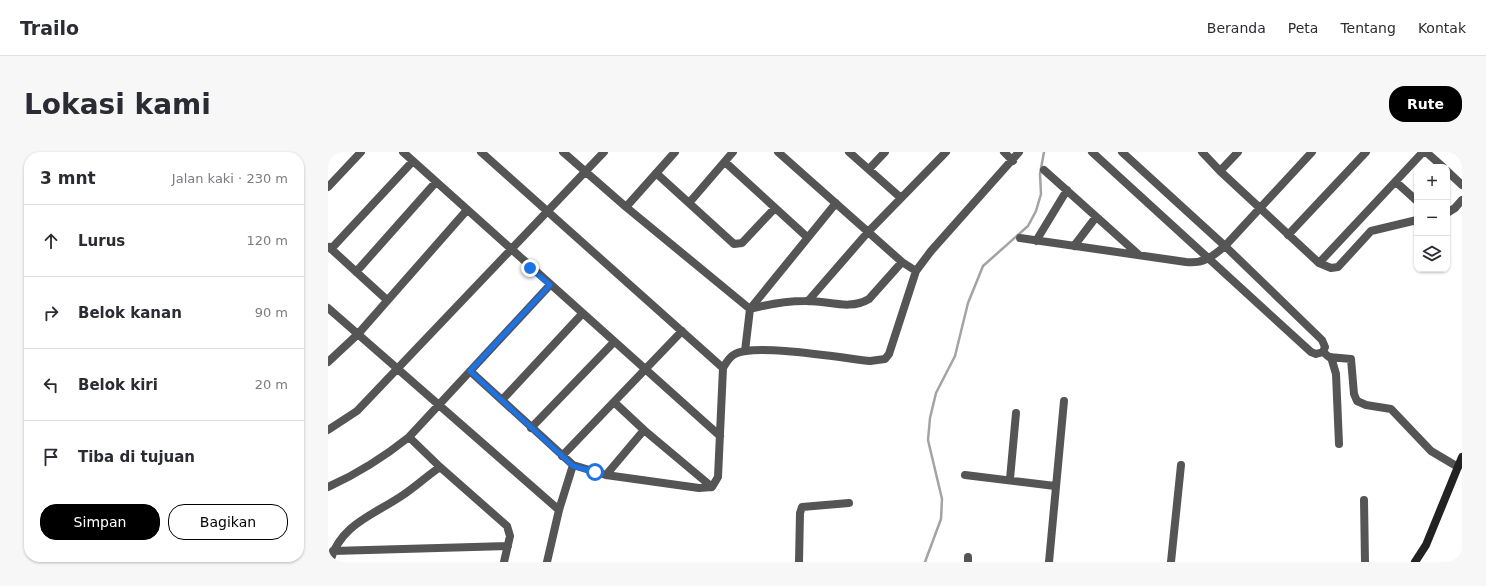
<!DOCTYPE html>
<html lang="id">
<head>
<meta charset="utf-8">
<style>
  :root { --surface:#fff; --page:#f7f7f7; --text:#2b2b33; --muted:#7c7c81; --line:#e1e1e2; --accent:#000 }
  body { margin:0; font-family:"DejaVu Sans",sans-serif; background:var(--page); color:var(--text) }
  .controls { position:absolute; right:12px; top:12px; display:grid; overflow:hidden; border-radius:8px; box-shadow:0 1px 3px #0004 }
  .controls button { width:36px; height:36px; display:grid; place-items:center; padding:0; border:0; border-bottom:1px solid var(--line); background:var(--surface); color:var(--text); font:20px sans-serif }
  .stop { position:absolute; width:12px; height:12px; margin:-9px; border:3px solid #1a73e8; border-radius:50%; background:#fff }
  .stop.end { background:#1a73e8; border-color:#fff; box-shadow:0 1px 4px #0008 }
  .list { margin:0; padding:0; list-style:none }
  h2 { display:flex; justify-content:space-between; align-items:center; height:52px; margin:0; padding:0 16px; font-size:17px }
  h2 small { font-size:13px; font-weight:400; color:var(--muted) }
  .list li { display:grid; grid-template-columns:26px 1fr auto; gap:12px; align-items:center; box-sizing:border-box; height:72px; padding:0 16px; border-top:1px solid var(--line) }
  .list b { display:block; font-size:15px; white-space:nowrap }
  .list em { font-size:13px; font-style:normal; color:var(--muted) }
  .actions { display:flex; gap:8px; padding:12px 16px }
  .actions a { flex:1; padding:9px 0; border:1px solid var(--accent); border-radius:16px; text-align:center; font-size:14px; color:var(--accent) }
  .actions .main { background:var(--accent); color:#fff }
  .icon { flex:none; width:22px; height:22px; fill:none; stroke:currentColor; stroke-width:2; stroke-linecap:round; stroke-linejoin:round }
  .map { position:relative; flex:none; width:1134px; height:410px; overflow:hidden; border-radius:16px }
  header { display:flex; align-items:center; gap:24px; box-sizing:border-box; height:56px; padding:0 20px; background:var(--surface); border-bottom:1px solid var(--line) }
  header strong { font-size:19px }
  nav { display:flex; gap:22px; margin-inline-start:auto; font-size:14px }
  .intro { display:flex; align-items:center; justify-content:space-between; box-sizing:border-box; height:96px; padding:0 24px }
  h1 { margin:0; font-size:28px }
  .button { padding:10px 18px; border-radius:16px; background:var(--accent); color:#fff; font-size:14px; font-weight:700 }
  main { display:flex; gap:24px; padding:0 24px }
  aside { flex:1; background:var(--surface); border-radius:16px; box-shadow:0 1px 3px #0004 }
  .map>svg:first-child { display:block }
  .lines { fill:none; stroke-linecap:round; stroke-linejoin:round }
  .stream { stroke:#a3a3a3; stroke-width:2.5 }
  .street { stroke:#555; stroke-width:8 }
  .secondary { stroke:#222; stroke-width:8 }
  .route { stroke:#1a73e8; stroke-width:5 }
</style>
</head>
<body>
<header>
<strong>Trailo</strong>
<nav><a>Beranda</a><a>Peta</a><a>Tentang</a><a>Kontak</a></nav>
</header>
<div class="intro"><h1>Lokasi kami</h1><a class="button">Rute</a></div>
<main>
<aside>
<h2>3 mnt<small>Jalan kaki · 230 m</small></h2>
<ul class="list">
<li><svg class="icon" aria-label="ahead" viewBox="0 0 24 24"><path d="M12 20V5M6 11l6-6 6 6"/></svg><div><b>Lurus</b></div><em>120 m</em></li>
<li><svg class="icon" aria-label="right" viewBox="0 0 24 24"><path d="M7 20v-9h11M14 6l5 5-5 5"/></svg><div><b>Belok kanan</b></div><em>90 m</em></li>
<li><svg class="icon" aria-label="left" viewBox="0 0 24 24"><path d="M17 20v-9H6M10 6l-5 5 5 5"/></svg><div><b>Belok kiri</b></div><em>20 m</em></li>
<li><svg class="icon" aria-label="arrive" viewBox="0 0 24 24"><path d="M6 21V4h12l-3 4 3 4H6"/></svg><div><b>Tiba di tujuan</b></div></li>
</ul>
<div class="actions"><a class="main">Simpan</a><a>Bagikan</a></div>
</aside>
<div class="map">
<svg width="1134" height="410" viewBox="0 0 1134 410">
  <rect width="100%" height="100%" fill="#fff"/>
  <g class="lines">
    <path class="stream" d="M597,410L613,367L614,347L600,288L602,266L608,241L627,204L640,151L655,114L700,74L708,59L713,42L712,22L716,0"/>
    <path class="street" d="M75,0L392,284
      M153,0L395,216
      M235,0L298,55L422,157
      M450,0L574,110L588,119
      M521,0L573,46
      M676,0L685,9
      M764,0L983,200L988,202L995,200
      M794,0L897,94L994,188L997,195L995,200
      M874,0L892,19L991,111L1003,116L1010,115L1043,79L1089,68
      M1098,0L1115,15
      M397,10L479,85
      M541,17L557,0
      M716,18L811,103
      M892,19L910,0
      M1119,19L1134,33
      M328,21L406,92L414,91L447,56
      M1068,30L1089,49
      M0,35L33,0
      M361,51L405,0
      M298,55L347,0
      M1119,61L1127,56L1134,48
      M960,83L1038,0
      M692,86L858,110C875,112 884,105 897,94L984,0
      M708,89L739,38
      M746,94L768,65
      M1,95L59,148
      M3,97L85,9
      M991,111L1095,0
      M28,120L108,30
      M480,149L540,80L618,0
      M0,156L231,358
      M422,157C441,152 458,149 477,149C499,148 521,159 541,147L574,110
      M417,199L422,157L508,51
      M995,200L1001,205L1023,207L1026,242L1029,249L1038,253L1063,257L1103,299L1130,315
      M1003,205L1008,222L1011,292
      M0,210L30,182L139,58
      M142,219L245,313L278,323L371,336L384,335L390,325L395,216C398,211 401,205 407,202C427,191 515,206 542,209L557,207L561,202L588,119L603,99L691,0
      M174,248L254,162
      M286,250L316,278L384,335
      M203,276L286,190
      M0,278L29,259L276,0
      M81,285L112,315L179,374L182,384L176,410
      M234,304L354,179
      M278,323L316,278
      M637,323L727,334
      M682,327L688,261
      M0,335C29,322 56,305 81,285L222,133
      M1036,348L1037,410
      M5,399L180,394
      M2,410C12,372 46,363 75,343C87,335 99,324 112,315
      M219,410L231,358L245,313
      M471,410L472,361L474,355L521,351
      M640,410V405
      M721,410L736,249
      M843,410L853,313"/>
    <path class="secondary" d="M1087,410L1098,393L1134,305"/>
  </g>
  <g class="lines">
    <path class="route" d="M202,116L222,133L142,219L245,314L267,320"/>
  </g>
</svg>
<div class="controls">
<button>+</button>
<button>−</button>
<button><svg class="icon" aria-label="layers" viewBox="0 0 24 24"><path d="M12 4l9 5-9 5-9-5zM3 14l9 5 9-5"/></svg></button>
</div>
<div class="stop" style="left:267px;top:320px"></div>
<div class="stop end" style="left:202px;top:116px"></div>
</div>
</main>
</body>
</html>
